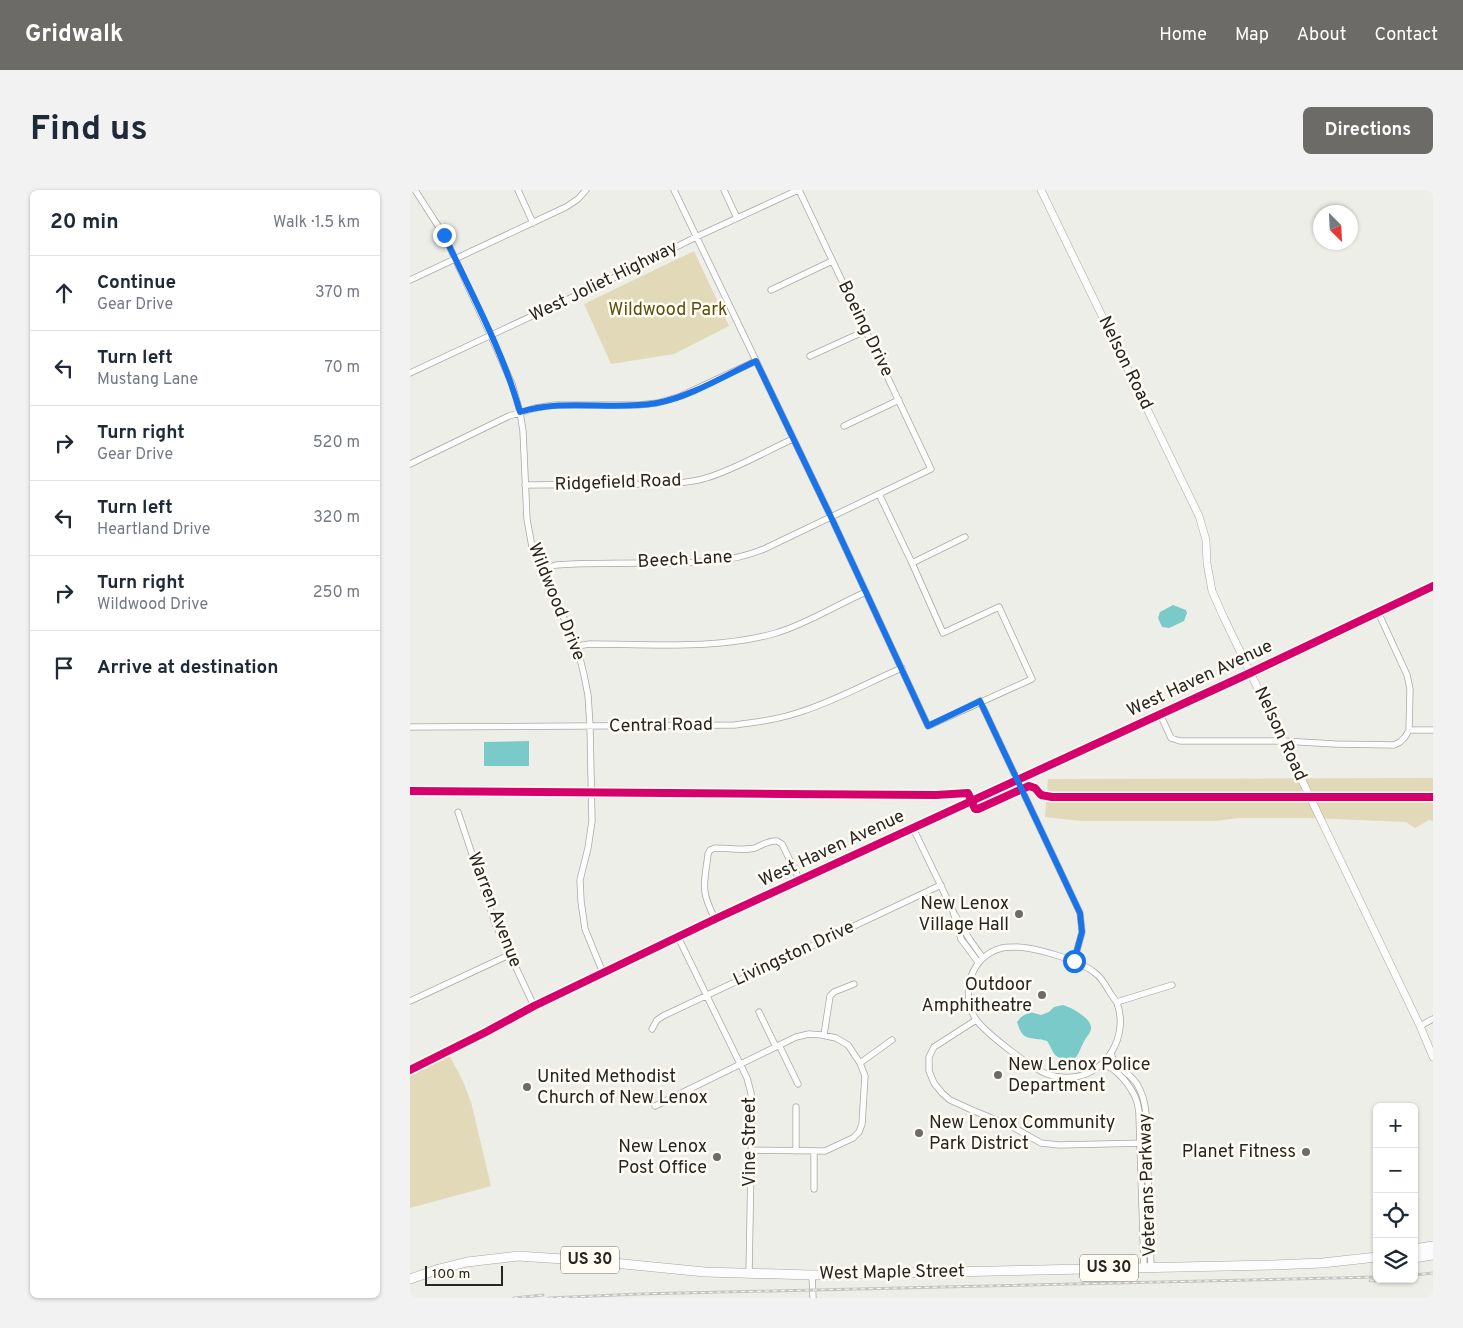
<!DOCTYPE html>
<html lang="en">
<head>
<meta charset="utf-8">
<style>
  :root { --surface:#fff; --page:#f2f2f3; --text:#1f2937; --muted:#747a83; --line:#e0e1e3; --accent:#6c6b68 }
  body { margin:0; font-family:Overpass,sans-serif; background:var(--page); color:var(--text) }
  .controls { position:absolute; right:15px; bottom:15px; display:grid; overflow:hidden; border-radius:8px; box-shadow:0 1px 4px #0004 }
  .controls button { width:45px; height:45px; display:grid; place-items:center; padding:0; border:0; border-bottom:1px solid var(--line); background:var(--surface); color:var(--text); font:25px sans-serif }
  .compass { position:absolute; left:903px; top:15px; width:45px; height:45px; border-radius:50%; background:var(--surface); box-shadow:0 1px 4px #0004; rotate:156deg }
  .scale { position:absolute; left:15px; bottom:12px; width:78px; box-sizing:border-box; padding-left:5px; border:2px solid #262522; border-top:0; font-size:14px; line-height:18px; white-space:nowrap; color:#262522; -webkit-text-stroke:4px #fffcf3; paint-order:stroke }
  .stop { position:absolute; width:15px; height:15px; margin:-11px; border:4px solid #1a73e8; border-radius:50%; background:#fff }
  .stop.end { background:#1a73e8; border-color:#fff; box-shadow:0 1px 5px #0008 }
  .list { margin:0; padding:0; list-style:none }
  h2 { display:flex; justify-content:space-between; align-items:center; height:65px; margin:0; padding:0 20px; font-size:21px }
  h2 small { font-size:16px; font-weight:400; color:var(--muted) }
  .list li { display:grid; grid-template-columns:32px 1fr auto; gap:15px; align-items:center; box-sizing:border-box; height:75px; padding:0 20px; border-top:1px solid var(--line) }
  .list b { display:block; font-size:19px; white-space:nowrap }
  .list p { margin:0; font-size:16px; white-space:nowrap; color:var(--muted) }
  .list em { font-size:16px; font-style:normal; color:var(--muted) }
  .icon { flex:none; width:28px; height:28px; fill:none; stroke:currentColor; stroke-width:2; stroke-linecap:round; stroke-linejoin:round }
  .map { position:relative; flex:none; width:1023px; height:1108px; overflow:hidden; border-radius:8px }
  header { display:flex; align-items:center; gap:30px; box-sizing:border-box; height:70px; padding:0 25px; background:var(--accent); color:#fff }
  header strong { font-size:24px }
  nav { display:flex; gap:28px; margin-inline-start:auto; font-size:18px }
  .intro { display:flex; align-items:center; justify-content:space-between; box-sizing:border-box; height:120px; padding:0 30px }
  h1 { margin:0; font-size:35px }
  .button { padding:12px 22px; border-radius:8px; background:var(--accent); color:#fff; font-size:18px; font-weight:700 }
  main { display:flex; gap:30px; padding:0 30px }
  aside { flex:1; background:var(--surface); border-radius:8px; box-shadow:0 1px 4px #0004 }
  .map>svg:first-child { display:block }
  .green { fill:#e1d9b8 }
  .water { fill:#7acaca }
  .lines { fill:none; stroke-linecap:round; stroke-linejoin:round }
  .minor-casing { stroke:#a8a8a4; stroke-width:7 }
  .tertiary-casing { stroke:#a8a8a4; stroke-width:8 }
  .primary-casing { stroke:#a8a8a4; stroke-width:10 }
  .minor { stroke:#fcfcfc; stroke-width:5.5 }
  .tertiary { stroke:#fcfcfc; stroke-width:7 }
  .primary { stroke:#fcfcfc; stroke-width:9 }
  .rail-casing { stroke:#c6c6c4; stroke-width:3 }
  .rail { stroke:#fffcf3; stroke-width:1; stroke-dasharray:4; stroke-linecap:butt }
  .cycleway-casing { stroke:#fffcf3; stroke-width:11 }
  .cycleway { stroke:#d6006c; stroke-width:8 }
  .route { stroke:#1a73e8; stroke-width:6 }
  .poi-dot { fill:#6c6b68; stroke:#fffcf3; stroke-width:2 }
  .labels { text-anchor:middle; dominant-baseline:central; stroke-width:5; stroke-linejoin:round; paint-order:stroke }
  .shield { fill:#fffcf3; stroke:#676661; stroke-width:1 }
  .shield-label { font-size:16px; font-weight:bold; fill:#262522 }
  .street-label { font-size:18px; fill:#262522; stroke:#fffcf3 }
  .park-label { font-size:18px; fill:#5c4d0f; stroke:#fffcf3 }
  .poi-label { font-size:18px; fill:#262522; stroke:#fffcf3; text-anchor:end }
</style>
</head>
<body>
<header>
<strong>Gridwalk</strong>
<nav><a>Home</a><a>Map</a><a>About</a><a>Contact</a></nav>
</header>
<div class="intro"><h1>Find us</h1><a class="button">Directions</a></div>
<main>
<aside>
<h2>20 min<small>Walk · 1.5 km</small></h2>
<ul class="list">
<li><svg class="icon" aria-label="ahead" viewBox="0 0 24 24"><path d="M12 20V5M6 11l6-6 6 6"/></svg><div><b>Continue</b><p>Gear Drive</p></div><em>370 m</em></li>
<li><svg class="icon" aria-label="left" viewBox="0 0 24 24"><path d="M17 20v-9H6M10 6l-5 5 5 5"/></svg><div><b>Turn left</b><p>Mustang Lane</p></div><em>70 m</em></li>
<li><svg class="icon" aria-label="right" viewBox="0 0 24 24"><path d="M7 20v-9h11M14 6l5 5-5 5"/></svg><div><b>Turn right</b><p>Gear Drive</p></div><em>520 m</em></li>
<li><svg class="icon" aria-label="left" viewBox="0 0 24 24"><path d="M17 20v-9H6M10 6l-5 5 5 5"/></svg><div><b>Turn left</b><p>Heartland Drive</p></div><em>320 m</em></li>
<li><svg class="icon" aria-label="right" viewBox="0 0 24 24"><path d="M7 20v-9h11M14 6l5 5-5 5"/></svg><div><b>Turn right</b><p>Wildwood Drive</p></div><em>250 m</em></li>
<li><svg class="icon" aria-label="arrive" viewBox="0 0 24 24"><path d="M6 21V4h12l-3 4 3 4H6"/></svg><div><b>Arrive at destination</b></div></li>
</ul>
</aside>
<div class="map">
<svg width="1023" height="1108" viewBox="0 0 1023 1108">
  <rect width="100%" height="100%" fill="#eeeee9"/>
  <path class="green" d="M284,61L319,136L264,164L201,174L174,114Z
    M1023,588V631L1019,630L1005,638L996,632L899,628H830L805,631H671L635,627L638,589Z
    M39,865L53,891L61,912L81,996L0,1018V886Z"/>
  <path class="water" d="M763,415L776,420L777,423L774,431L759,438L752,437L748,428L750,422Z
    M119,551V576H74V552Z
    M653,815C661,817 683,829 681,839C680,844 677,846 675,850C668,861 667,879 648,867C642,864 641,856 637,851C620,846 613,853 607,832L611,827L620,822L631,825L639,822L644,817Z"/>
  <g class="lines">
    <g class="minor-casing">
      <path id="minor" d="M5,0L34,45L81,146L102,194L110,222L113,241L117,329L122,357L139,401L160,439L167,456L174,485L178,505L180,536L182,631L178,658L170,690L171,711L175,739L193,783
        M108,0L123,33
        M264,0L421,327L518,536L622,489L589,417L533,443L502,373L469,304
        M314,0L327,28
        M0,90L156,17L168,9L176,0
        M361,100L422,71
        M400,166L455,141
        M0,183L216,82L286,47L388,0
        M434,236L489,210
        M0,274L99,226L125,218L145,215H228L247,213L271,206L346,171
        M115,295L257,294C270,293 284,292 296,288C324,280 356,261 383,249
        M502,373L555,347
        M130,380L146,375L163,374C190,373 217,373 244,373C283,373 317,374 354,359L521,279L389,0
        M167,456L180,454C239,454 309,460 366,443C397,434 426,415 456,402
        M570,511L670,723L672,742L664,771
        M750,524L761,548L770,551H873L925,554L984,555L990,552L995,547L999,540L1000,499L997,485L968,422
        M0,537L325,535C348,532 371,529 393,521C427,510 459,492 492,478
        M999,540H1023
        M48,622L85,733L124,816
        M503,638L543,721L551,749L568,772
        M545,725L560,750L573,768
        M305,729C301,721 296,711 295,702C293,690 297,676 298,664L300,660L305,658C316,658 334,661 345,658C353,655 358,650 367,651L372,654L390,691
        M268,747L337,888L341,903L342,920L339,1084
        M607,757C626,758 670,770 685,783C691,787 695,794 699,801C701,805 705,809 707,813C719,845 697,884 663,887C654,888 645,887 637,884C621,878 574,842 565,828C550,802 561,766 592,758C596,757 602,757 607,757Z
        M0,811L99,765
        M707,812L762,795
        M349,822L366,857
        M566,830L524,857L519,867V881L524,893L532,903L540,910L562,920L601,936L631,953L649,955L737,953
        M1010,836L1023,829
        M242,839L247,830L253,826L531,695
        M414,845L420,806L424,802L444,794
        M369,855L388,894
        M701,864C704,876 720,883 727,894C733,904 735,913 736,924L741,1077
        M450,873L482,850
        M691,875C706,875 723,899 727,912C728,916 729,921 729,925L734,1078
        M245,916L386,847L399,844L412,845L426,848L438,855L450,873L455,886L452,934L449,942L443,948L415,961L341,960
        M386,917V961
        M404,961V999
        M402,1085L403,1108"/>
    </g>
    <g class="tertiary-casing">
      <path id="tertiary" d="M631,0L789,326L796,350L797,373L802,401L814,428L1010,836L1023,867
        M0,880L76,842L124,816L305,729L840,483L1023,396"/>
    </g>
    <g class="primary-casing">
      <path id="primary" d="M1004,1059L1023,1056
        M1004,1068L1023,1065
        M0,1089L29,1079L57,1072L108,1066L183,1071L295,1082L402,1085L863,1075L912,1073L967,1067"/>
    </g>
    <use href="#minor" class="minor"/>
    <use href="#tertiary" class="tertiary"/>
    <use href="#primary" class="primary"/>
    <g class="rail-casing">
      <path id="rail" d="M1004,1085L1023,1083
        M960,1091L987,1089
        M104,1108L133,1105
        M139,1108L229,1104L967,1087"/>
    </g>
    <use href="#rail" class="rail"/>
    <g class="cycleway-casing">
      <path id="cycleway" d="M0,601L372,604L526,605L558,603L565,619H568L619,596L625,598L631,605L642,607H1023
        M0,880L76,842L124,816L305,729L840,483L1023,396"/>
    </g>
    <use href="#cycleway" class="cycleway"/>
  </g>
  <g class="lines">
    <path class="route" d="M34,45C61,103 93,161 110,222C155,208 202,221 247,213C280,207 316,185 346,171L421,327L518,536L570,511L670,723L672,742L664,771"/>
  </g>
  <g class="poi-dot">
    <circle cx="609" cy="724" r="5"/>
    <circle cx="632" cy="805" r="5"/>
    <circle cx="588" cy="885" r="5"/>
    <circle cx="117" cy="897" r="5"/>
    <circle cx="509" cy="943" r="5"/>
    <circle cx="896" cy="962" r="5"/>
    <circle cx="307" cy="967" r="5"/>
  </g>
  <g class="labels">
    <g class="shield">
      <rect x="151" y="1056.5" width="58" height="27" rx="4"/>
      <rect x="670" y="1064.5" width="58" height="27" rx="4"/>
    </g>
    <g class="shield-label">
      <text x="180" y="1070">US 30</text>
      <text x="699" y="1078">US 30</text>
    </g>
    <g class="street-label">
      <text transform="translate(194 92) rotate(-26)">West Joliet Highway</text>
      <text transform="translate(455 139) rotate(64)">Boeing Drive</text>
      <text transform="translate(715 173) rotate(64)">Nelson Road</text>
      <text transform="translate(208 293) rotate(-2)">Ridgefield Road</text>
      <text transform="translate(275 370) rotate(-3)">Beech Lane</text>
      <text transform="translate(146 412) rotate(68)">Wildwood Drive</text>
      <text transform="translate(790 489) rotate(-25)">West Haven Avenue</text>
      <text transform="translate(251 536) rotate(-1)">Central Road</text>
      <text transform="translate(870 544) rotate(65)">Nelson Road</text>
      <text transform="translate(422 659) rotate(-25)">West Haven Avenue</text>
      <text transform="translate(84 720) rotate(69)">Warren Avenue</text>
      <text transform="translate(384 764) rotate(-25)">Livingston Drive</text>
      <text transform="translate(340 952) rotate(-90)">Vine Street</text>
      <text transform="translate(738 995) rotate(-92)">Veterans Parkway</text>
      <text transform="translate(482 1083) rotate(-1)">West Maple Street</text>
    </g>
    <g class="park-label">
      <text x="258" y="120">Wildwood Park</text>
    </g>
    <g class="poi-label">
      <text x="599" y="714">New Lenox<tspan x="599" dy="21">Village Hall</tspan></text>
      <text x="622" y="795">Outdoor<tspan x="622" dy="21">Amphitheatre</tspan></text>
      <text x="598" y="875" text-anchor="start">New Lenox Police<tspan x="598" dy="21">Department</tspan></text>
      <text x="127" y="887" text-anchor="start">United Methodist<tspan x="127" dy="21">Church of New Lenox</tspan></text>
      <text x="519" y="933" text-anchor="start">New Lenox Community<tspan x="519" dy="21">Park District</tspan></text>
      <text x="297" y="957">New Lenox<tspan x="297" dy="21">Post Office</tspan></text>
      <text x="886" y="962">Planet Fitness</text>
    </g>
  </g>
</svg>
<div class="controls">
<button>+</button>
<button>−</button>
<button><svg class="icon" aria-label="locate" viewBox="0 0 24 24"><circle cx="12" cy="12" r="6"/><path d="M12 2v4M12 18v4M2 12h4M18 12h4"/></svg></button>
<button><svg class="icon" aria-label="layers" viewBox="0 0 24 24"><path d="M12 4l9 5-9 5-9-5zM3 14l9 5 9-5"/></svg></button>
</div>
<svg class="compass" viewBox="-18 -18 36 36"><path d="M0-13l5 13h-10z" fill="#e53935"/><path d="M0 13l5-13h-10z" fill="#747a83"/></svg>
<div class="scale">100 m</div>
<div class="stop" style="left:664px;top:771px"></div>
<div class="stop end" style="left:34px;top:45px"></div>
</div>
</main>
</body>
</html>
